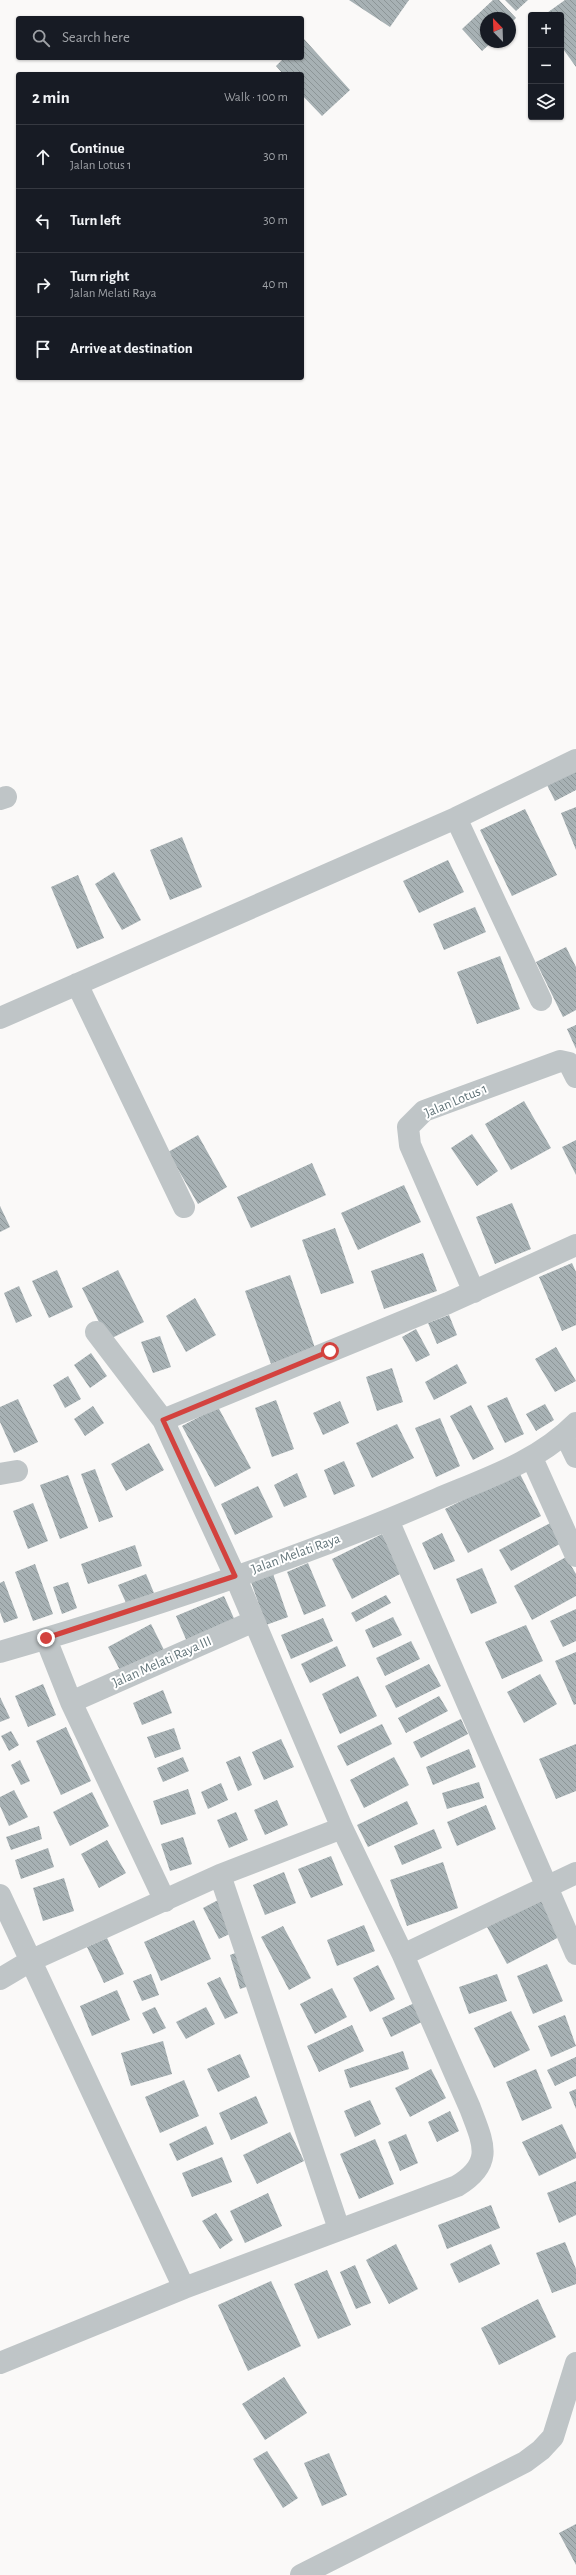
<!DOCTYPE html>
<html lang="en">
<head>
<meta charset="utf-8">
<style>
  :root { --surface:#171b24; --page:#20242c; --text:#f1f3f6; --muted:#9ea1a6; --line:#363941 }
  body { margin:0; font-family:"Alegreya Sans",sans-serif; background:var(--page); color:var(--text) }
  .controls { position:absolute; right:12px; top:12px; display:grid; overflow:hidden; border-radius:4px; box-shadow:0 1px 3px #0004 }
  .controls button { width:36px; height:36px; display:grid; place-items:center; padding:0; border:0; border-bottom:1px solid var(--line); background:var(--surface); color:var(--text); font:20px sans-serif }
  .compass { position:absolute; left:480px; top:12px; width:36px; height:36px; border-radius:50%; background:var(--surface); box-shadow:0 1px 3px #0004; rotate:337deg }
  .stop { position:absolute; width:12px; height:12px; margin:-9px; border:3px solid #d3423e; border-radius:50%; background:#fff }
  .stop.end { background:#d3423e; border-color:#fff; box-shadow:0 1px 4px #0008 }
  .list { margin:0; padding:0; list-style:none }
  h2 { display:flex; justify-content:space-between; align-items:center; height:52px; margin:0; padding:0 16px; font-size:17px }
  h2 small { font-size:13px; font-weight:400; color:var(--muted) }
  .list li { display:grid; grid-template-columns:26px 1fr auto; gap:12px; align-items:center; box-sizing:border-box; height:64px; padding:0 16px; border-top:1px solid var(--line) }
  .list b { display:block; font-size:15px; white-space:nowrap }
  .list p { margin:0; font-size:13px; white-space:nowrap; color:var(--muted) }
  .list em { font-size:13px; font-style:normal; color:var(--muted) }
  .icon { flex:none; width:22px; height:22px; fill:none; stroke:currentColor; stroke-width:2; stroke-linecap:round; stroke-linejoin:round }
  .map { position:relative; flex:none; width:576px; height:2575px; overflow:hidden }
  .search { position:absolute; background:var(--surface); box-shadow:0 1px 3px #0004; left:16px; top:16px; width:288px; height:44px; display:flex; align-items:center; gap:10px; box-sizing:border-box; padding:0 14px; border-radius:4px; color:var(--muted); font-size:15px }
  .panel { position:absolute; background:var(--surface); box-shadow:0 1px 3px #0004; left:16px; top:72px; width:288px; height:308px; border-radius:4px }
  .map>svg:first-child { display:block }
  .building { fill:url(#building-back-hatch) }
  .lines { fill:none; stroke-linecap:round; stroke-linejoin:round }
  .street { stroke:#bfc5c7; stroke-width:22 }
  .route { stroke:#d3423e; stroke-width:5 }
  .labels { text-anchor:middle; dominant-baseline:central; stroke-width:4; stroke-linejoin:round; paint-order:stroke }
  .street-label { font-size:14px; fill:#63757a; stroke:#fff }
</style>
</head>
<body>
<div class="map">
<svg width="576" height="2575" viewBox="0 0 576 2575">
  <defs>
    <pattern id="building-back-hatch" width="6" height="6" patternUnits="userSpaceOnUse"><rect width="6" height="6" fill="#a7b1b4"/><path d="M-1 5l2 2M0 0l6 6M5-1l2 2" fill="none" stroke="#8c9597"/></pattern>
  </defs>
  <rect width="100%" height="100%" fill="#faf9f8"/>
  <path class="building" d="M349,0H409L390,27Z
    M493,0H499L516,18L510,24V18H486V42H492L482,51L462,29Z
    M505,0H528L516,11Z
    M565,0H576V67L561,46V15H544Z
    M304,39L350,90L322,116L302,95V74H283L276,66L284,58H302Z
    M576,767V790L555,801L546,783Z
    M576,807V850L561,813Z
    M525,809L557,875L512,896L480,830Z
    M182,837L202,887L170,900L150,850Z
    M448,860L464,892L419,913L403,881Z
    M114,872L141,920L122,930L95,884Z
    M78,875L104,938L77,949L51,887Z
    M475,907L486,932L444,950L433,924Z
    M566,947L576,967V1010L563,1017L536,962Z
    M500,956L520,1009L477,1024L457,972Z
    M576,1025V1049L567,1029Z
    M524,1101L551,1148L511,1170L485,1124Z
    M472,1134L498,1171L477,1186L451,1148Z
    M198,1135L227,1187L198,1204L168,1152Z
    M576,1140V1175L562,1147Z
    M312,1163L326,1195L251,1228L237,1197Z
    M404,1185L421,1222L358,1250L341,1213Z
    M512,1203L531,1249L495,1264L476,1217Z
    M0,1206L10,1227L0,1232Z
    M335,1228L354,1283L321,1294L302,1240Z
    M423,1253L437,1291L384,1309L371,1271Z
    M572,1263L576,1272V1325L562,1331L539,1277Z
    M57,1270L73,1307L49,1318L32,1281Z
    M118,1270L144,1322L108,1340L82,1288Z
    M290,1275L315,1348L271,1364L245,1291Z
    M19,1286L32,1316L16,1323L4,1293Z
    M195,1298L216,1335L186,1352L166,1316Z
    M449,1315L457,1335L437,1344L428,1323Z
    M416,1329L430,1355L416,1362L402,1337Z
    M160,1336L171,1367L153,1373L141,1342Z
    M556,1347L576,1381L555,1392L535,1359Z
    M91,1353L107,1376L90,1388L74,1365Z
    M457,1364L467,1383L434,1400L425,1382Z
    M392,1368L403,1402L377,1411L366,1377Z
    M68,1376L81,1399L65,1408L53,1385Z
    M507,1397L524,1434L505,1443L487,1406Z
    M18,1399L38,1442L14,1453L0,1422V1407Z
    M276,1400L294,1449L272,1457L255,1408Z
    M340,1401L349,1423L323,1435L313,1413Z
    M545,1404L554,1420L536,1431L526,1414Z
    M471,1405L494,1449L473,1460L450,1416Z
    M93,1406L104,1423L85,1436L74,1419Z
    M218,1407L251,1468L215,1487L182,1426Z
    M440,1418L460,1466L436,1477L415,1428Z
    M397,1424L414,1458L372,1478L356,1443Z
    M149,1443L164,1470L126,1491L111,1464Z
    M344,1461L355,1486L334,1495L324,1470Z
    M95,1469L113,1517L99,1522L81,1474Z
    M519,1472L541,1516L468,1553L445,1509Z
    M297,1473L307,1497L284,1507L274,1485Z
    M68,1475L88,1528L60,1539L40,1485Z
    M258,1486L273,1517L235,1535L221,1504Z
    M33,1503L48,1541L28,1549L13,1511Z
    M556,1520L567,1540L511,1571L499,1550Z
    M442,1533L455,1561L434,1570L422,1543Z
    M382,1534L402,1573L352,1599L332,1559Z
    M135,1545L142,1566L88,1584L81,1564Z
    M566,1557L576,1574V1596L532,1620L514,1586Z
    M308,1563L326,1606L304,1615L287,1572Z
    M35,1564L53,1614L33,1621L15,1572Z
    M482,1568L497,1603L471,1614L456,1579Z
    M272,1571L288,1617L266,1625L250,1579Z
    M146,1574L154,1593L127,1605L118,1585Z
    M4,1581L18,1618L4,1623L0,1612V1583Z
    M68,1582L77,1608L62,1614L53,1587Z
    M386,1595L391,1603L356,1622L351,1613Z
    M224,1596L236,1623L188,1644L176,1616Z
    M576,1609V1641L563,1647L550,1621Z
    M393,1617L402,1635L373,1648L365,1630Z
    M323,1618L333,1641L291,1659L281,1635Z
    M151,1624L165,1652L122,1674L108,1647Z
    M526,1625L543,1661L502,1679L485,1642Z
    M411,1641L420,1659L385,1676L376,1658Z
    M337,1646L346,1666L310,1683L301,1664Z
    M576,1652V1704L574,1705L555,1661Z
    M429,1664L441,1686L396,1708L385,1686Z
    M540,1674L557,1704L524,1723L507,1692Z
    M358,1676L377,1716L340,1734L322,1694Z
    M43,1684L56,1715L28,1727L15,1696Z
    M163,1690L172,1713L142,1725L133,1703Z
    M439,1696L448,1711L406,1733L398,1718Z
    M0,1697L10,1718L0,1722Z
    M461,1719L468,1734L421,1758L413,1742Z
    M382,1724L392,1744L347,1766L337,1746Z
    M66,1727L91,1781L61,1795L36,1741Z
    M174,1728L181,1749L155,1758L147,1737Z
    M11,1731L19,1745L9,1751L1,1736Z
    M281,1739L294,1767L264,1780L252,1752Z
    M576,1744V1791L556,1799L539,1759Z
    M469,1749L476,1767L433,1785L426,1767Z
    M240,1756L252,1785L238,1791L226,1762Z
    M183,1757L189,1771L163,1782L157,1768Z
    M394,1757L409,1785L364,1808L350,1780Z
    M20,1760L30,1781L21,1785L11,1765Z
    M479,1782L484,1798L447,1809L442,1793Z
    M221,1783L228,1800L208,1809L201,1792Z
    M188,1789L196,1814L161,1825L153,1801Z
    M14,1790L28,1817L9,1826L0,1806V1797Z
    M92,1792L109,1826L70,1846L53,1812Z
    M277,1800L288,1825L265,1835L254,1810Z
    M407,1801L418,1824L368,1847L357,1825Z
    M486,1805L496,1829L457,1846L447,1822Z
    M236,1812L248,1840L229,1848L217,1820Z
    M39,1826L42,1839L11,1850L6,1837Z
    M434,1829L442,1848L402,1865L394,1846Z
    M183,1837L192,1864L170,1871L161,1844Z
    M107,1840L126,1873L99,1888L81,1854Z
    M48,1848L54,1867L21,1879L15,1860Z
    M331,1856L343,1885L311,1898L298,1869Z
    M443,1862L458,1908L407,1926L390,1880Z
    M284,1872L296,1903L265,1915L253,1885Z
    M64,1878L74,1911L43,1921L33,1888Z
    M547,1896L567,1933L507,1964L487,1927Z
    M220,1899L236,1931L219,1939L203,1908Z
    M194,1920L211,1959L161,1981L144,1942Z
    M364,1925L375,1951L337,1966L327,1940Z
    M283,1926L311,1978L289,1990L261,1937Z
    M107,1938L124,1974L104,1983L87,1947Z
    M241,1951L252,1985L240,1989L230,1955Z
    M547,1964L563,2001L533,2014L517,1976Z
    M378,1965L395,1999L370,2012L353,1978Z
    M151,1974L159,1995L142,2001L133,1981Z
    M497,1974L507,2001L469,2014L459,1987Z
    M220,1977L238,2013L225,2019L207,1983Z
    M332,1988L347,2017L315,2034L300,2004Z
    M117,1990L130,2020L92,2036L80,2006Z
    M421,2000L430,2018L391,2037L382,2018Z
    M155,2007L166,2028L153,2034L142,2013Z
    M206,2007L215,2024L186,2039L176,2022Z
    M511,2011L530,2050L494,2068L474,2028Z
    M565,2015L576,2046L551,2057L538,2026Z
    M352,2025L364,2051L319,2072L307,2046Z
    M163,2041L172,2074L131,2086L121,2053Z
    M403,2051L409,2069L350,2088L344,2070Z
    M240,2054L250,2077L218,2092L207,2069Z
    M576,2057V2076L555,2086L547,2070Z
    M431,2069L446,2098L410,2117L395,2088Z
    M536,2069L552,2108L522,2121L506,2082Z
    M184,2080L199,2116L160,2133L145,2097Z
    M576,2089V2109L569,2092Z
    M256,2096L268,2123L231,2140L219,2113Z
    M370,2100L381,2124L355,2137L344,2111Z
    M450,2111L459,2131L437,2142L428,2122Z
    M562,2124L576,2153V2158L539,2176L522,2142Z
    M206,2126L214,2144L177,2161L169,2144Z
    M290,2132L304,2161L257,2184L243,2155Z
    M406,2134L418,2163L400,2171L388,2142Z
    M375,2139L394,2184L359,2199L340,2154Z
    M222,2157L232,2182L192,2197L182,2173Z
    M576,2181V2215L559,2223L547,2193Z
    M268,2193L282,2226L245,2243L230,2211Z
    M491,2205L500,2228L447,2249L438,2225Z
    M216,2213L233,2240L220,2249L202,2221Z
    M565,2242L576,2269V2284L552,2293L536,2253Z
    M396,2244L418,2289L389,2304L366,2260Z
    M491,2244L500,2264L459,2283L450,2264Z
    M355,2265L371,2303L356,2309L340,2272Z
    M327,2270L351,2325L318,2339L294,2284Z
    M271,2281L301,2346L248,2371L218,2305Z
    M538,2299L556,2337L499,2365L481,2328Z
    M284,2377L307,2413L265,2440L242,2404Z
    M267,2451L298,2498L283,2508L253,2459Z
    M329,2453L347,2495L322,2506L304,2463Z
    M576,2524V2565L559,2533Z"/>
  <g class="lines">
    <path class="street" d="M0,799L6,797
      M456,818L541,1000
      M77,984L184,1207
      M0,1018L456,818L576,760
      M474,1292L410,1145L408,1127L424,1111L560,1061L569,1063L576,1077
      M163,1420L448,1303L576,1245
      M565,1434L576,1457
      M532,1458L576,1556
      M0,1474L17,1471
      M388,1520L576,1954
      M46,1639L71,1702L165,1901
      M0,1652C147,1609 296,1560 437,1499C487,1478 537,1462 576,1423
      M71,1702L254,1621
      M220,1875L339,2229
      M0,1895L184,2288
      M403,1955L576,1873
      M0,1979L32,1960L220,1875L342,1828
      M0,2363L184,2288L457,2186C495,2163 483,2143 470,2108L403,1955L342,1828L235,1576L163,1420L96,1332
      M301,2575L525,2462L541,2450L553,2437L576,2363"/>
  </g>
  <g class="lines">
    <path class="route" d="M46,1638L235,1576L163,1420L330,1351"/>
  </g>
  <g class="labels">
    <g class="street-label">
      <text transform="translate(456 1101) rotate(-23)">Jalan Lotus 1</text>
      <text transform="translate(296 1554) rotate(-20)">Jalan Melati Raya</text>
      <text transform="translate(162 1662) rotate(-24)">Jalan Melati Raya III</text>
    </g>
  </g>
</svg>
<div class="controls">
<button>+</button>
<button>−</button>
<button><svg class="icon" aria-label="layers" viewBox="0 0 24 24"><path d="M12 4l9 5-9 5-9-5zM3 14l9 5 9-5"/></svg></button>
</div>
<svg class="compass" viewBox="-18 -18 36 36"><path d="M0-13l5 13h-10z" fill="#e53935"/><path d="M0 13l5-13h-10z" fill="#9ea1a6"/></svg>
<div class="stop" style="left:330px;top:1351px"></div>
<div class="stop end" style="left:46px;top:1638px"></div>
<div class="search"><svg class="icon" aria-label="search" viewBox="0 0 24 24"><circle cx="10" cy="10" r="6"/><path d="M15 15l6 6"/></svg>Search here</div>
<section class="panel">
<h2>2 min<small>Walk · 100 m</small></h2>
<ul class="list">
<li><svg class="icon" aria-label="ahead" viewBox="0 0 24 24"><path d="M12 20V5M6 11l6-6 6 6"/></svg><div><b>Continue</b><p>Jalan Lotus 1</p></div><em>30 m</em></li>
<li><svg class="icon" aria-label="left" viewBox="0 0 24 24"><path d="M17 20v-9H6M10 6l-5 5 5 5"/></svg><div><b>Turn left</b></div><em>30 m</em></li>
<li><svg class="icon" aria-label="right" viewBox="0 0 24 24"><path d="M7 20v-9h11M14 6l5 5-5 5"/></svg><div><b>Turn right</b><p>Jalan Melati Raya</p></div><em>40 m</em></li>
<li><svg class="icon" aria-label="arrive" viewBox="0 0 24 24"><path d="M6 21V4h12l-3 4 3 4H6"/></svg><div><b>Arrive at destination</b></div></li>
</ul>
</section>
</div>
</body>
</html>
